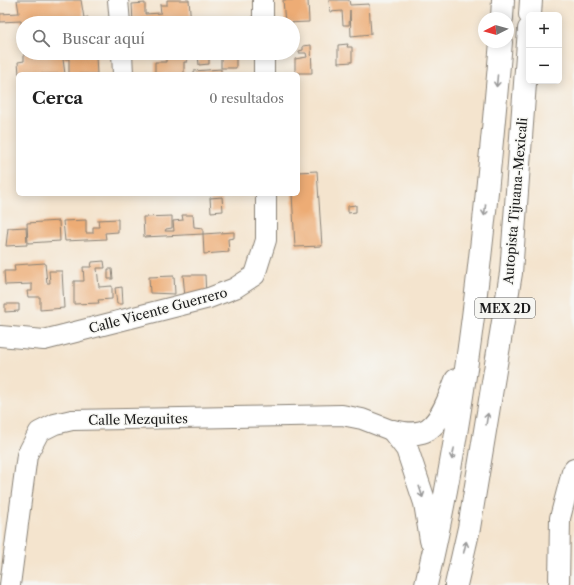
<!DOCTYPE html>
<html lang="es">
<head>
<meta charset="utf-8">
<style>
  :root { --surface:#fff; --page:#f2f2f2; --text:#222; --muted:#767676; --line:#e0e0e0 }
  body { margin:0; font-family:"Libre Caslon Text",serif; background:var(--page); color:var(--text) }
  .controls { position:absolute; right:12px; top:12px; display:grid; overflow:hidden; border-radius:6px; box-shadow:0 2px 10px #0003 }
  .controls button { width:36px; height:36px; display:grid; place-items:center; padding:0; border:0; border-bottom:1px solid var(--line); background:var(--surface); color:var(--text); font:20px sans-serif }
  .compass { position:absolute; left:478px; top:12px; width:36px; height:36px; border-radius:50%; background:var(--surface); box-shadow:0 2px 10px #0003; rotate:265deg }
  .list { margin:0; padding:0; list-style:none }
  h2 { display:flex; justify-content:space-between; align-items:center; height:52px; margin:0; padding:0 16px; font-size:17px }
  h2 small { font-size:13px; font-weight:400; color:var(--muted) }
  .icon { flex:none; width:22px; height:22px; fill:none; stroke:currentColor; stroke-width:2; stroke-linecap:round; stroke-linejoin:round }
  .map { position:relative; flex:none; width:574px; height:585px; overflow:hidden }
  .search { position:absolute; background:var(--surface); box-shadow:0 2px 10px #0003; left:16px; top:16px; width:284px; height:44px; display:flex; align-items:center; gap:10px; box-sizing:border-box; padding:0 14px; border-radius:22px; color:var(--muted); font-size:15px }
  .panel { position:absolute; background:var(--surface); box-shadow:0 2px 10px #0003; left:16px; top:72px; width:284px; height:124px; border-radius:6px }
  .map>svg:first-child { display:block }
  .building { fill:#edac75 }
  .lines { fill:none; stroke-linecap:round; stroke-linejoin:round }
  .street-casing { stroke:#888075; stroke-width:22 }
  .highway-casing { stroke:#888075; stroke-width:24 }
  .street { stroke:#fff; stroke-width:20 }
  .highway { stroke:#fff; stroke-width:22 }
  .oneway { stroke:#999 }
  .labels { text-anchor:middle; dominant-baseline:central; stroke-width:3; stroke-linejoin:round; paint-order:stroke }
  .shield { fill:#f6f6f2; stroke:#5d5d5c; stroke-width:1 }
  .shield-label { font-size:12px; font-weight:bold; fill:#1c1c1c }
  .street-label { font-size:13px; fill:#1c1c1c; stroke:#f6f6f2 }
</style>
</head>
<body>
<div class="map">
<svg width="574" height="585" viewBox="0 0 574 585">
  <rect width="100%" height="100%" fill="#f6f6f2"/>
  <filter id="ink" filterUnits="userSpaceOnUse"><feTurbulence type="fractalNoise" baseFrequency=".025" numOctaves="2"/><feDisplacementMap in="SourceGraphic" scale="8" xChannelSelector="R" yChannelSelector="G"/><feConvolveMatrix kernelMatrix="1 2 1 2 8 2 1 2 1" color-interpolation-filters="sRGB"/></filter>
  <filter id="wash" filterUnits="userSpaceOnUse"><feTurbulence type="fractalNoise" baseFrequency=".012" numOctaves="4" result="noise"/><feDisplacementMap in="SourceGraphic" scale="16" xChannelSelector="R" yChannelSelector="G"/><feGaussianBlur stdDeviation="0.9" result="paint"/><feColorMatrix in="noise" values="0 0 0 0 0 0 0 0 0 0 0 0 0 0 0 0 0 1.4 0 .05"/><feComposite in="paint" operator="in"/></filter>
  <g filter="url(#wash)">
    <rect width="100%" height="100%" fill="#f4e4ce"/>
    <g id="blocks">
      <path class="building" d="M17,0H81L84,18L88,17V23H23L22,31L21,21L0,22V14L19,13Z
        M167,0H189L191,23H133L132,4L145,3V14L161,13L160,5H167Z
        M283,0H308L309,22L285,23Z
        M329,0H349L350,5L369,4L371,34L351,36L350,10L349,25H343L342,11L330,12Z
        M348,44L347,47H352V62L338,63V45Z
        M311,45L312,73H295V59L307,57L306,53H299V51L303,50V46Z
        M24,53H106V56L96,57L97,74H69V59H63L65,74H19L18,62L24,61Z
        M166,53H186L187,62H184V74H155V62H166Z
        M209,53V64L199,65L198,54Z
        M221,53H236V68H221Z
        M221,69V74H194V71Z
        M317,171L322,246L295,247L292,194H298V172Z
        M222,197L223,211L211,212L210,198Z
        M356,205V212L348,213V206Z
        M182,215H193L194,227L203,228V234L144,237L143,217L172,216V228L166,229L165,231H174L173,221L183,220Z
        M118,219V232L105,233L106,239L65,241L63,221L86,220V233H93V227H99L98,220Z
        M59,221L60,241L28,243L27,223Z
        M26,227L27,245L6,246L8,228Z
        M234,232V238L228,239L229,252L204,254L203,234Z
        M104,261L105,268H97L99,287L112,286V299L98,300L99,303L74,304V281H84L83,267H91L92,262Z
        M45,263L47,283H50L49,271H62L64,308L40,310V297H28L27,291H32V284L5,285L4,271H15L14,265Z
        M108,269H112L113,279H108Z
        M183,275H205L206,296L185,297Z
        M174,276L175,294L150,293L149,277Z
        M122,287L123,304H117L115,288Z
        M5,304H19V311L5,312Z"/>
    </g>
  </g>
  <g filter="url(#ink)">
    <use href="#blocks" fill-opacity="0" stroke="#888075" stroke-width="1"/>
    <g class="lines">
      <g class="street-casing">
        <path id="street" d="M118,0L120,23
          M263,0V23
          M122,53L123,74
          M264,53V74
          M0,336L44,340L209,298L235,288L255,275L266,240V194
          M10,585L27,455L39,432L55,424L72,420L342,415L362,419L393,431
          M559,585L560,518L572,472L574,469"/>
      </g>
      <g class="highway-casing">
        <path id="highway" d="M530,15L531,0
          M502,18L503,0
          M393,431L407,449L425,503L431,540
          M393,431C403,433 412,435 422,432C440,427 450,396 456,380
          M426,585C468,407 485,224 501,42
          M456,585L469,528L511,273L529,29"/>
      </g>
      <use href="#street" class="street"/>
      <use href="#highway" class="highway"/>
    </g>
    <defs><path id="oneway-shaft" d="M-6 0H5M1.5-3L5.5 0L1.5 3" fill="none" stroke-width="1.6" stroke-linecap="round" stroke-linejoin="round"/></defs>
    <g class="oneway">
      <use href="#oneway-shaft" transform="translate(497 81) rotate(95)"/>
      <use href="#oneway-shaft" transform="translate(485 210) rotate(96)"/>
      <use href="#oneway-shaft" transform="translate(487 419) rotate(-81)"/>
      <use href="#oneway-shaft" transform="translate(453 454) rotate(101)"/>
      <use href="#oneway-shaft" transform="translate(421 492) rotate(72)"/>
      <use href="#oneway-shaft" transform="translate(465 547) rotate(-77)"/>
    </g>
  </g>
  <g class="labels">
    <rect class="shield" x="475" y="298" width="60" height="20" rx="3"/>
    <g class="shield-label">
      <text x="505" y="308">MEX 2D</text>
    </g>
    <g class="street-label">
      <text transform="translate(515 201) rotate(-85)">Autopista Tijuana-Mexicali</text>
      <text transform="translate(158 310) rotate(-15)">Calle Vicente Guerrero</text>
      <text transform="translate(138 419) rotate(-1)">Calle Mezquites</text>
    </g>
  </g>
</svg>
<div class="controls">
<button>+</button>
<button>−</button>
</div>
<svg class="compass" viewBox="-18 -18 36 36"><path d="M0-13l5 13h-10z" fill="#e53935"/><path d="M0 13l5-13h-10z" fill="#767676"/></svg>
<div class="search"><svg class="icon" aria-label="search" viewBox="0 0 24 24"><circle cx="10" cy="10" r="6"/><path d="M15 15l6 6"/></svg>Buscar aquí</div>
<section class="panel">
<h2>Cerca<small>0 resultados</small></h2>
<ul class="list">
</ul>
</section>
</div>
</body>
</html>
